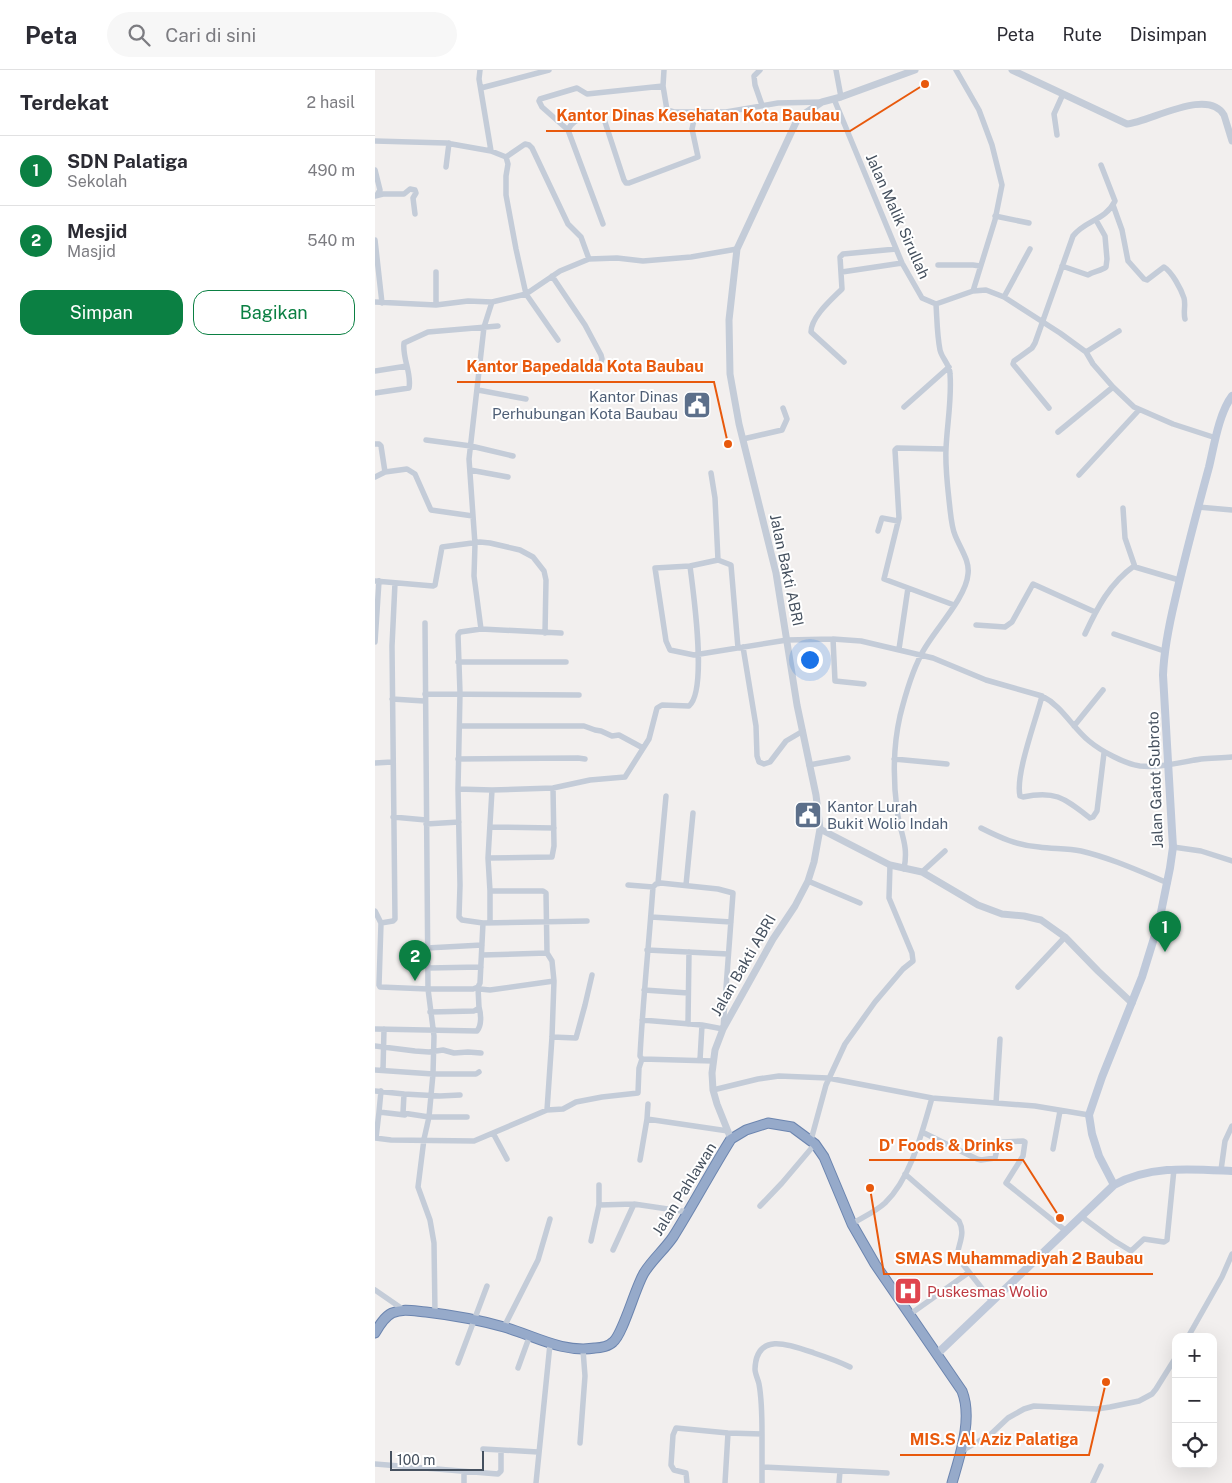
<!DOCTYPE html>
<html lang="id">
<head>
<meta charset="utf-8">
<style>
  :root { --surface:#fff; --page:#f7f7f7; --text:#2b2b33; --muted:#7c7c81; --line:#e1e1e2; --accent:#0b8043 }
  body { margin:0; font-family:"Public Sans",sans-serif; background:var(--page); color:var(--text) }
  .controls { position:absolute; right:15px; bottom:15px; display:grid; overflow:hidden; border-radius:10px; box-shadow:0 5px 20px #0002 }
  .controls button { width:45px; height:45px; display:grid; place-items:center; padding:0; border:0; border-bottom:1px solid var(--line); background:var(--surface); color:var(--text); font:25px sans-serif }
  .scale { position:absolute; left:15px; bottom:12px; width:94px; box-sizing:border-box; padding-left:5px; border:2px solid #45505e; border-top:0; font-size:14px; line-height:18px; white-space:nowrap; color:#45505e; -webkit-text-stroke:4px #fff; paint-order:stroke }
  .you { position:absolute; left:434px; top:589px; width:18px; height:18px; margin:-12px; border:4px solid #fff; border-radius:50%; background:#1a73e8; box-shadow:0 0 0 8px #1a73e833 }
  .badge { display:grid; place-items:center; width:32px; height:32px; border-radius:50%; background:var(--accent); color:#fff; font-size:16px; font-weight:700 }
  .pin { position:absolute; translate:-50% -41px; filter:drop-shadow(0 1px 2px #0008) }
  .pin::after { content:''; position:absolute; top:26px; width:18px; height:15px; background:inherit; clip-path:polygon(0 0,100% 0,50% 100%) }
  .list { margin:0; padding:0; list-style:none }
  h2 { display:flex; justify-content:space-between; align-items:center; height:65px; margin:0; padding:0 20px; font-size:21px }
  h2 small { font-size:16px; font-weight:400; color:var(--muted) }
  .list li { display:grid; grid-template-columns:32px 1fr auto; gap:15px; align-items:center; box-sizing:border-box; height:70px; padding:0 20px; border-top:1px solid var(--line) }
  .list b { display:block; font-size:19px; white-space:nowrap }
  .list p { margin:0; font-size:16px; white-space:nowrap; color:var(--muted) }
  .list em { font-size:16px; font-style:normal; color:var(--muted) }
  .actions { display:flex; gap:10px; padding:15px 20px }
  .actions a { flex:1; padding:11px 0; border:1px solid var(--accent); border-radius:15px; text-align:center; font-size:18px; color:var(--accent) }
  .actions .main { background:var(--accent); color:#fff }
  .icon { flex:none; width:28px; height:28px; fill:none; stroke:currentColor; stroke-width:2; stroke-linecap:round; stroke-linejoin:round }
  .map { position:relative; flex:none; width:857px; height:1413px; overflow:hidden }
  header { display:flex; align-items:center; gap:30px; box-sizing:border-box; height:70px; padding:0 25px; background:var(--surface); border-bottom:1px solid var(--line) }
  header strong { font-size:24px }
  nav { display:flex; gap:28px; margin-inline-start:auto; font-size:18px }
  .search { width:350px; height:45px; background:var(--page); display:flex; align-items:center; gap:12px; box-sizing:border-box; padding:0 18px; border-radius:28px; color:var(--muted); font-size:19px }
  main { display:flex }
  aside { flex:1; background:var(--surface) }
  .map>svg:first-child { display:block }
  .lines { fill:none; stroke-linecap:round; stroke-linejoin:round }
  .trunk-casing { stroke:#6c85af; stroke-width:11 }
  .minor { stroke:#c4ccd8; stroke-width:5.5 }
  .tertiary { stroke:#c4ccd8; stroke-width:7 }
  .secondary { stroke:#bfc9da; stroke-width:8 }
  .trunk { stroke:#96aaca; stroke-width:9 }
  .labels { text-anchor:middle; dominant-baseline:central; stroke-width:4; stroke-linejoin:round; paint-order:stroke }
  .street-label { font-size:15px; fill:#45505e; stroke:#fff }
  .service-label { font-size:15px; fill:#4e5e75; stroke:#fff; text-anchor:end }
  .health-label { font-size:15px; fill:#be3a42; stroke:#fff; text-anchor:start }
  .leader { fill:none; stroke:#e8590c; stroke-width:2 }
  .callout-dot { fill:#e8590c; stroke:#fff; stroke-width:2 }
  .callout-label { font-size:16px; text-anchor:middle; font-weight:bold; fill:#e8590c; stroke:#fff; stroke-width:4; stroke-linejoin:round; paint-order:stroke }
</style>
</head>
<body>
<header>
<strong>Peta</strong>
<div class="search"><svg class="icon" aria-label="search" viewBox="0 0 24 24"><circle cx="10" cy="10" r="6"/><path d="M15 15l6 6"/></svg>Cari di sini</div>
<nav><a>Peta</a><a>Rute</a><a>Disimpan</a></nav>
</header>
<main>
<aside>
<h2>Terdekat<small>2 hasil</small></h2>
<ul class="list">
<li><span class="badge">1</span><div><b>SDN Palatiga</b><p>Sekolah</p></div><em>490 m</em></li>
<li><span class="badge">2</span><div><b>Mesjid</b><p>Masjid</p></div><em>540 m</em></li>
</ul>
<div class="actions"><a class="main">Simpan</a><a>Bagikan</a></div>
</aside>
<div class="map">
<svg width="857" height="1413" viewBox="0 0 857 1413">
  <rect width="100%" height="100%" fill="#f2efee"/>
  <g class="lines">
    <g class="trunk-casing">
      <path id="trunk" d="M0,1263C4,1256 9,1247 17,1243C28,1238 39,1241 51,1242C77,1245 104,1250 129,1257C160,1266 187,1283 220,1278C226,1278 234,1276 238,1272C248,1264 260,1218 269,1203C277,1190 289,1180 298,1167C318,1135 336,1101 356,1069L371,1060L393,1053L417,1057L440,1074L449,1087L477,1154L500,1194L587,1321C598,1349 585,1385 577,1413"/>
    </g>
    <path class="minor" d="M105,0L104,9L116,81L131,87L133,94L131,106V125L141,179L151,224L183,270
      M385,0L379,6L380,15L387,35
      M461,0L466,27
      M581,0L604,40L617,75L627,115L620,150L598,221
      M288,16L289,0
      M106,18L174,0
      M459,29L527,193L547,228L561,234L598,221L611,220L629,227L685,263L711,282L718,294L738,317L759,337L798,354L841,368
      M193,60C198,47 217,44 229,49L249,110L251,113H254L323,87L317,59L321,41
      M682,65L679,44L688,24
      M0,71L71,73L116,81
      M131,87L150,74L154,75L157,78L193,154L206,167L214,189
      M71,97L74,73
      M0,100L5,120L2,125
      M0,126L8,124H29L35,119L40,120L41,123L38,128L40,144
      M738,135L747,160L753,191L769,209L772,210L789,197C797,202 806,219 809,228C811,235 808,242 810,249
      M620,146L654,153
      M228,154L193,60L167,37L164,31L165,29L202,18L212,24L288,16L292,40L299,42H351L403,33L447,32
      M0,170L7,233
      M563,195H598L605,196
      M687,196L713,205C719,201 726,201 731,197L732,189L730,166L721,150
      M467,202L527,193
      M177,206L210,255L226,285L227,289L225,295
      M629,227L655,179
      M0,232L61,235L93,231L117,232
      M61,235V202
      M711,282L744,261
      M469,292L436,262C436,247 457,229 467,219L465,187L468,184L521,179
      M0,301L32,296
      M103,320L151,329
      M0,323L34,318C37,303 27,288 29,273L53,262L123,256
      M529,337L574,297
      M674,338L638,294L639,291L657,278L660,273L698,166C710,150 730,151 740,131L726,95
      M683,362L738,317
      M368,369L407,360L412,349L408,338
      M51,370L96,376L138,386
      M0,374H4L6,376L10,402
      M571,379L522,378L520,380L524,448L509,509L579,535
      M95,400L133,407
      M336,403L340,428L343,490
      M704,405L764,340
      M0,407L10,402L32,399L40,404L56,440L98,446
      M823,437L857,440
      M748,438L750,468L760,497L804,510
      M503,461L507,448L523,451
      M0,511L58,516L60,515L67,477L105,472L115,473L145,480L158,487L169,501L171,510L170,563
      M50,553L53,919L59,966L58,1004L54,1047L49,1069L43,1117L55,1150L59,1173L60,1243
      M601,555L630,557L637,552L658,514L720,542
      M106,559L99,506L100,474L94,389L109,257L117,232L151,224L185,201L214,189L242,188L268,191L316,187L362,179
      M186,563L106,559L85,562L83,565L85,623L83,719L85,815L84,847L87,850L108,853L212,851
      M710,564C722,538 735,513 759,496
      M739,564L789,581
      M458,569L460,611L489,614
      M0,572L4,511
      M368,577L381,656L382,686L384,692L389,694L395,692L411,671L428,661
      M363,578L356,495L343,490L315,496L280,498L291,571L295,580L319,585L412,570L458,569L486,571L558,588L611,610L667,626C687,636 697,657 714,671C726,681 750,694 765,696C786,698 806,692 826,689C836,688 847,688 857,687
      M524,579L533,518
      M83,592H191
      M50,624L204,625
      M667,626C661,650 640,705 645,726L648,727C680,720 689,728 715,748L718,747L722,741L729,683
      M17,629L49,631
      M85,656H209L220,660L226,661L237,666L244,665L268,678
      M699,656L728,620
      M83,689L203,688L210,689
      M519,689L572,694
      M0,693L17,692
      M434,695L473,688
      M83,719L117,720L178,718L215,710L250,707L274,669L282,638L287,635L314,636C333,620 318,521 315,496
      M117,720L113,788L115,821H168L171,823L172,883L177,891L179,911
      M18,747L51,750
      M51,754L84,752
      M115,757L179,758
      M606,758C626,768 641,775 664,777C678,779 692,778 706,781C736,788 764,801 793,813
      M798,777L826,781L857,791
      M113,788L177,787L179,776L178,718
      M529,799C534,774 525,764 522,740C518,709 518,677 525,646C530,626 536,604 546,585C557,562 591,529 593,504C595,491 585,478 580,465C577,458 576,448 575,439C573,420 570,399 571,379C572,354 577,329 575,304C575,294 567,289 565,280C562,265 562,249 561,234
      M547,802L570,781
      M433,811L485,833
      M283,813L291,726
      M253,815L278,817
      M311,815L318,743
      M115,821V852
      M0,841L6,853L18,851L20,849L17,576L20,513
      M276,847L356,852
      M6,853L4,915L5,917L53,919H98L103,917L105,919L115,920L179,911L177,967L172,1040L188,1039L201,1032L227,1027L263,1023L264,998L267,989
      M52,878L107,875
      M272,880L353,884
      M107,885L172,883
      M53,898L106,897
      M643,917L690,867
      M269,920L313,923
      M55,942L99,941L104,938L103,917L105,913L108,853
      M267,950L327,955L348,959L358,823L343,819L286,813L281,814L278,817C274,873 268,929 265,986L267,989L338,991
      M313,954L314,882
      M0,959L102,961C107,955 106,944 104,937
      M177,967L201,968L210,935L217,905
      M0,976L40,981L54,982L68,980L79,983L93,982L106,983
      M325,990L327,955
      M0,1000L58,1004H101L104,1002
      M8,1000L9,959
      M338,1020L383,1009L404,1006L453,1008L557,1028C547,1062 536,1108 510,1133C500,1142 488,1147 477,1154
      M0,1021L29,1024
      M85,1025L65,1026L29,1024L28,1043L54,1047H92
      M557,1028L660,1036L714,1045
      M621,1033L625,969
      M4,1042L6,1021
      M272,1049L273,1034
      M547,1062L602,1089L606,1090L620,1088L623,1076L628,1072L648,1071L650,1072L648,1086L631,1113L691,1161
      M118,1063L132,1089
      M0,1068L16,1070L99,1071L172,1040
      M1,1068L4,1042L30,1045
      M436,1070L451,1015L470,974L500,932L528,899L538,891L537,883L514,828L515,795
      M678,1079L685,1041
      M265,1090L272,1049L353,1061
      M846,1100L850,1071L857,1056
      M530,1104L584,1151C591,1164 583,1174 582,1187L617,1231
      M224,1135L259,1134
      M385,1136L407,1113L440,1074
      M707,1147L738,1170L756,1181L769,1169L789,1172L792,1170L799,1099
      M216,1171L224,1135V1115
      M238,1180L259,1134L313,1142
      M0,1220L29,1240
      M534,1245L593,1203
      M129,1257L163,1190L175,1149
      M813,1267L847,1207L857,1184
      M83,1293L112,1216
      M143,1298L155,1265
      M387,1364C387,1347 387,1330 384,1314C383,1309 380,1304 380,1299C381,1261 416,1275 439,1283C451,1287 463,1291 475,1297
      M205,1373L210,1306L208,1280
      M108,1379L163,1382
      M587,1381L616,1364L633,1348L649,1339L659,1336L722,1339L735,1337L764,1331L777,1324L781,1319L801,1287
      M0,1394L123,1404L126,1401V1380
      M388,1397L512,1403
      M89,1413V1402
      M161,1413L175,1274
      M312,1413L311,1403L299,1400L296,1395L298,1365L301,1358L353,1363L387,1364V1413
      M350,1413L353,1363
      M464,1413L465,1401
      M718,1413L726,1396"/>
    <path class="tertiary" d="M637,0L752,54C775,52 833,17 849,45L857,71
      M445,759L515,795L547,802L603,835L627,844L649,846L666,850L690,867L723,901L757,933
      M356,1069L342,1034L338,1020L337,1003L340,980L348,959L398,869L420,836L433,811L439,792L445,759L441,725L422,635L401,503L364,354L355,304L354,250L362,179L423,48L447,32L466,27L540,0"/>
    <path class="secondary" d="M739,1115L724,1086L717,1064L714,1045L727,1007L767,907L784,852L795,798L798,777L797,761L788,605C789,579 794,555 800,530C810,486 822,441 834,397C839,376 844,343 857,326
      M562,1284L739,1115C775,1095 817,1099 857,1101"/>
    <use href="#trunk" class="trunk"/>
  </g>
  <defs>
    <g id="civic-square" transform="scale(1.4375)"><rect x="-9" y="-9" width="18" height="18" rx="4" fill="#5c6f8a" stroke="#fff"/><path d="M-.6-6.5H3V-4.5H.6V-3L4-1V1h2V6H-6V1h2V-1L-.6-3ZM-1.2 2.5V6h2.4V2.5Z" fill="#fff"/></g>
    <g id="hospital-square" transform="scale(1.4375)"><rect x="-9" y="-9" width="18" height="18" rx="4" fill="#e0444e" stroke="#fff"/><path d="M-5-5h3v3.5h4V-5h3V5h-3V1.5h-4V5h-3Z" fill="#fff"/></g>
  </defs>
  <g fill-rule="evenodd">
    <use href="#civic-square" x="322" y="335"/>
    <use href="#civic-square" x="433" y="745"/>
    <use href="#hospital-square" x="533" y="1221"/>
  </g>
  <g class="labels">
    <g class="street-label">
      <text transform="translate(523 146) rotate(66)">Jalan Malik Sirullah</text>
      <text transform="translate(412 500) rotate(78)">Jalan Bakti ABRI</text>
      <text transform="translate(780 710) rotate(-92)">Jalan Gatot Subroto</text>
      <text transform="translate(368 895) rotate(-60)">Jalan Bakti ABRI</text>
      <text transform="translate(309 1119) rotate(-58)">Jalan Pahlawan</text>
    </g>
    <g class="service-label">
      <text x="303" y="326">Kantor Dinas<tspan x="303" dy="17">Perhubungan Kota Baubau</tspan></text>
      <text x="452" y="736" text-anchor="start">Kantor Lurah<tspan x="452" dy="17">Bukit Wolio Indah</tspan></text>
    </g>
    <g class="health-label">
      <text x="552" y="1221">Puskesmas Wolio</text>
    </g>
  </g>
  <path class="leader" d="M550 14L475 61H171M353 374L339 312H82M685 1148L648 1090H494M495 1118L509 1204H778M731 1312L714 1385H525"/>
  <g class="callout-dot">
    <circle cx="550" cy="14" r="5"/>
    <circle cx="353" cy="374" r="5"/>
    <circle cx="685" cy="1148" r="5"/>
    <circle cx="495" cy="1118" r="5"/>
    <circle cx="731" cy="1312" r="5"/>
  </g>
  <g class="callout-label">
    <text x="323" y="51">Kantor Dinas Kesehatan Kota Baubau</text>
    <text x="210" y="302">Kantor Bapedalda Kota Baubau</text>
    <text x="571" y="1081">D' Foods &amp; Drinks</text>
    <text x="644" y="1194">SMAS Muhammadiyah 2 Baubau</text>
    <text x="619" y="1375">MIS.S Al Aziz Palatiga</text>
  </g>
</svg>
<div class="controls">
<button>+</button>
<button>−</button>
<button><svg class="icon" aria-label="locate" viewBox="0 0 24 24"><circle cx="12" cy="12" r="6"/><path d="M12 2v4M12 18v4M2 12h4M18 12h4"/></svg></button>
</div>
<div class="scale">100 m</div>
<div class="you"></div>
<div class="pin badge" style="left:790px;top:882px">1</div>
<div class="pin badge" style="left:40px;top:911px">2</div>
</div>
</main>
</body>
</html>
